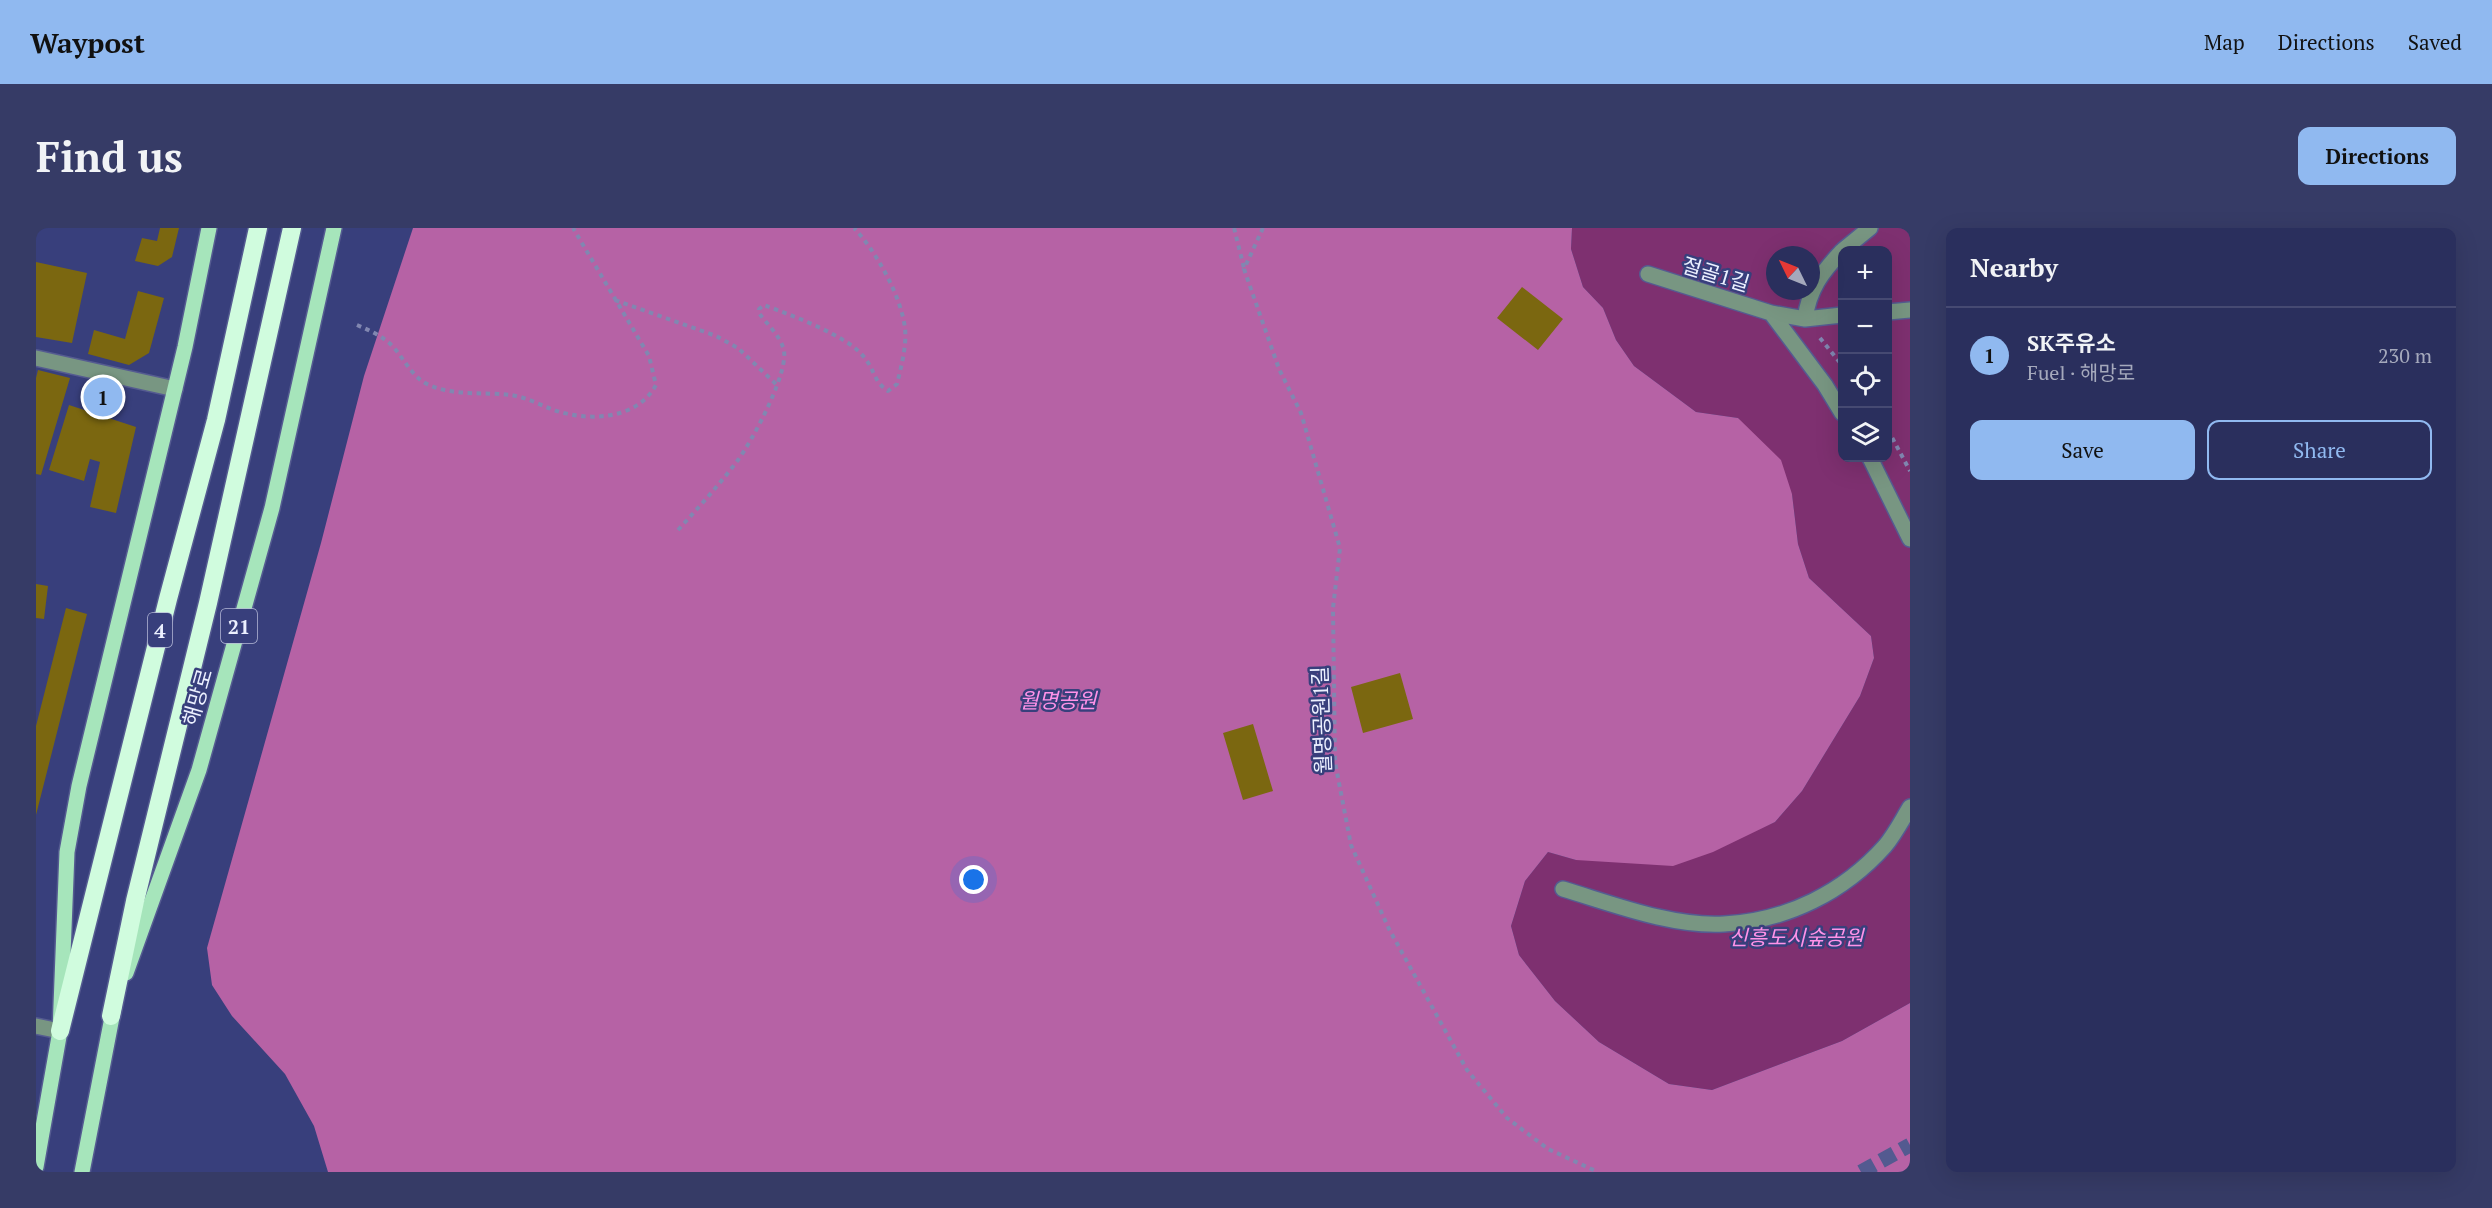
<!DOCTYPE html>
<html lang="en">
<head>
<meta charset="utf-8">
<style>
  :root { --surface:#2a2f5d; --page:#363b66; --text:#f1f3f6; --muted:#a5a9bc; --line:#464a72; --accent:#90b9f0 }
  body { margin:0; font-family:"PT Serif","Noto Sans KR",serif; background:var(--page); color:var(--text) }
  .controls { position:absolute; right:18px; top:18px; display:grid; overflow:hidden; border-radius:12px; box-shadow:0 6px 24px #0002 }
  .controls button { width:54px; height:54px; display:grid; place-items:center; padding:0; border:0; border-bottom:2px solid var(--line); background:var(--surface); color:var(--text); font:30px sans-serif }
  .compass { position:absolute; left:1730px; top:18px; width:54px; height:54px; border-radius:50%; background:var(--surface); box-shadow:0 6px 24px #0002; rotate:313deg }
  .you { position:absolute; left:938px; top:652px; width:21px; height:21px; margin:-15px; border:4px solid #fff; border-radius:50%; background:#1a73e8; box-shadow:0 0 0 9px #1a73e833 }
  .badge { display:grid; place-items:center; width:39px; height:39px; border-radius:50%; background:var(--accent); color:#111; font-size:20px; font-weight:700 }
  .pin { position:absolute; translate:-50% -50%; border:3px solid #fff; box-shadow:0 2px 6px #0006 }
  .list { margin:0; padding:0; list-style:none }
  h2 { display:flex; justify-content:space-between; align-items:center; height:78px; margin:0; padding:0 24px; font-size:26px }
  h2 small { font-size:20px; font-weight:400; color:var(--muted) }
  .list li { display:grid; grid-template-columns:39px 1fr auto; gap:18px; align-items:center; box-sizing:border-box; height:96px; padding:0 24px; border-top:2px solid var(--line) }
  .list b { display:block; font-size:22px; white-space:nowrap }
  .list p { margin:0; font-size:20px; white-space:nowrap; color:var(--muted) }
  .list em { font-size:20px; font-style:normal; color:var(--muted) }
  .actions { display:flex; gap:12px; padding:18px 24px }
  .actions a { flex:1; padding:14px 0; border:2px solid var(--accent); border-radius:12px; text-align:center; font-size:21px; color:var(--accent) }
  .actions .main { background:var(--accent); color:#111 }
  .icon { flex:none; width:33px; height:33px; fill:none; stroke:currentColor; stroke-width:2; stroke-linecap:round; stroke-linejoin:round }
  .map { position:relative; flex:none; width:1874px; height:944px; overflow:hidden; border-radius:12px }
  header { display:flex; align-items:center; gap:36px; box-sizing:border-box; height:84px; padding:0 30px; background:var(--accent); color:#111 }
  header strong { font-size:28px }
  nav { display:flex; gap:33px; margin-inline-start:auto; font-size:21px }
  .intro { display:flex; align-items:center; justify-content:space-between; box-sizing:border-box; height:144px; padding:0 36px }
  h1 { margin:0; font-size:42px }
  .button { padding:15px 27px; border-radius:12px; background:var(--accent); color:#111; font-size:21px; font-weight:700 }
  main { display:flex; gap:36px; padding:0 36px }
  aside { flex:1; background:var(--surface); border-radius:12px; box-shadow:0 6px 24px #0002 }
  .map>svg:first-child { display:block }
  .green { fill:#7e3070; fill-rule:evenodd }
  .forest { fill:#b662a5 }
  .building { fill:#7b6710 }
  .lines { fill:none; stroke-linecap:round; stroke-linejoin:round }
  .minor-tunnel { stroke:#535a90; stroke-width:15; stroke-dasharray:15 8; stroke-linecap:butt }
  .minor-casing { stroke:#555b91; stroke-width:18 }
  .major-casing { stroke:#555b91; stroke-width:18 }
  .highway-casing { stroke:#555b91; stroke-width:21 }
  .path { stroke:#8187b1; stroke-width:4; stroke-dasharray:4.5 4.5; stroke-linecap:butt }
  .minor { stroke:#789682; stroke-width:15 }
  .major { stroke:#a6e5bb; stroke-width:15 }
  .highway { stroke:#d0fcde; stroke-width:18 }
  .labels { text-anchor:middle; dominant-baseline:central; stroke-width:5; stroke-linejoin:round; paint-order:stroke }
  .shield { fill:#383f7c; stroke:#b6bbd8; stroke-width:1.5 }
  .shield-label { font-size:20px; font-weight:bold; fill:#ecf0ff }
  .street-label { font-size:21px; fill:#ecf0ff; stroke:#383f7c }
  .park-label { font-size:21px; font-style:italic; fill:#ff92e8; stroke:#383f7c }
</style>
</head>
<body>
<header>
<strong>Waypost</strong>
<nav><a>Map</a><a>Directions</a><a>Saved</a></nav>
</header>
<div class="intro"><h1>Find us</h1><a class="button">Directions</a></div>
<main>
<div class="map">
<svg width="1874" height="944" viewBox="0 0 1874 944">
  <rect width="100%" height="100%" fill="#383f7c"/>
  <path class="green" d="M1536,0H1874V775L1806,813L1676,862L1633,856L1563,814L1519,773L1483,727L1475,698L1489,653L1512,624L1540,632L1709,607L1739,594L1766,563L1824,468L1838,430L1835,408L1773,350L1762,316L1756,266L1702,190L1660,184L1598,138L1580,112L1567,80L1547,59L1535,21ZM1806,22H1852V230H1806ZM1739,27H1775V63H1739Z"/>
  <path class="forest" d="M377,0H1536L1535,21L1547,59L1567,80L1580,112L1598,138L1660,184L1702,190L1745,232L1756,266L1762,316L1773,350L1835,408L1838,430L1824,468L1766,563L1739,594L1677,624L1637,638L1540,632L1512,624L1489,653L1475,698L1483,727L1519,773L1563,814L1633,856L1676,862L1806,813L1874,775V944H292L278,898L249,846L196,788L176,757L171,720L285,315L328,148Z"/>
  <path class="building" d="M124,0H143L136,29L122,38L99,33L106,10L121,13Z
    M0,34L51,45L36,115L0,109Z
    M1486,59L1527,91L1502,122L1461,90Z
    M102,63L128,70L113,125L93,137L52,126L58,102L89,111Z
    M2,142L34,150L5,247L0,246V150Z
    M33,177L100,199L80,285L54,279L64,234L54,231L48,253L13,242Z
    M0,356L12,358L8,391L0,390Z
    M30,380L51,386L0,587V498Z
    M1364,445L1377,491L1327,505L1315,459Z
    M1217,496L1237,563L1207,572L1187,505Z"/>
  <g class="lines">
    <path class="minor-tunnel" d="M1825,944L1874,917"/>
    <g class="minor-casing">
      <path id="minor" d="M1807,22L1834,0
        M1612,46L1735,85L1769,91L1806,87
        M1852,84L1874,82
        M1735,85L1789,157L1806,185
        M1769,91C1773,61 1786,44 1806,23
        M0,130L139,161
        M1834,230L1874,311
        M1527,661C1577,676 1636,699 1688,696C1751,693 1808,664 1849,618C1859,606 1866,592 1874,579
        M0,798L24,803"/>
    </g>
    <g class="major-casing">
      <path id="major" d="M90,745L163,542L236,280L298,0
        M0,939L24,803L31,624L43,558L149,119L173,0
        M46,944L78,779"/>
    </g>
    <g class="highway-casing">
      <path id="highway" d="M75,788L99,673L172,375L256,0
        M24,803L132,371L180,192L222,0"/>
    </g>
    <path class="path" d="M1198,0L1208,40
      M1227,0L1208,41L1243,141L1265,185L1304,320L1297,380L1299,534L1315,617L1353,701L1431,842L1471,890L1512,921L1562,944
      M579,72L680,108L702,120L741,157
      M321,97C335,103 349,109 359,121C370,134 377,150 393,157C417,168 449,164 475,167C490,169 504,177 518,182C552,194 601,192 620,157L613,128L537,0
      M1784,110L1806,137
      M1852,202L1874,243
      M642,302C663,279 683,257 702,232C716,213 756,140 747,119C743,107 730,95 723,85V81L728,77C755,87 812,108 828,129C839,142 837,153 852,163L861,156C865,139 871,118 869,100C865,68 840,23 818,0"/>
    <use href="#minor" class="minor"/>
    <use href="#major" class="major"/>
    <use href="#highway" class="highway"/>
  </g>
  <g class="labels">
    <g class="shield">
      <rect x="185" y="381" width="36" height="34" rx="4.5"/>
      <rect x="112" y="385" width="24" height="34" rx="4.5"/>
    </g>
    <g class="shield-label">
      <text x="203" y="398">21</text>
      <text x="124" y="402">4</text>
    </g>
    <g class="street-label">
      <text transform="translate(1680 46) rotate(17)">절골1길</text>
      <text transform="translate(161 469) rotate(-74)">해망로</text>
      <text transform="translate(1285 492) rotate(-92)">월명공원1길</text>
    </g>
    <g class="park-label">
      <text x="1022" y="472">월명공원</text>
      <text x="1760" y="709">신흥도시숲공원</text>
    </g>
  </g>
</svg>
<div class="controls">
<button>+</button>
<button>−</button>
<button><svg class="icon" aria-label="locate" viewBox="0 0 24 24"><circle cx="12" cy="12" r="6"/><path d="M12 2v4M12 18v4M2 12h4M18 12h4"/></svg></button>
<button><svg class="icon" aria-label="layers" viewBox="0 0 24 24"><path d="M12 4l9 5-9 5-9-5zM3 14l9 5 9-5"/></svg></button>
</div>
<svg class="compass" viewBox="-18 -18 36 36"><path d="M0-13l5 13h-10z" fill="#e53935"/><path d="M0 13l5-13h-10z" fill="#a5a9bc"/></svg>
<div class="you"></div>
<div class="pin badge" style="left:67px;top:169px">1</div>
</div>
<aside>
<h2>Nearby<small></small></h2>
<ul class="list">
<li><span class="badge">1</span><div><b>SK주유소</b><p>Fuel · 해망로</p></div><em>230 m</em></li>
</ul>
<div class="actions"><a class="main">Save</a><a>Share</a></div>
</aside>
</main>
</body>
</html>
